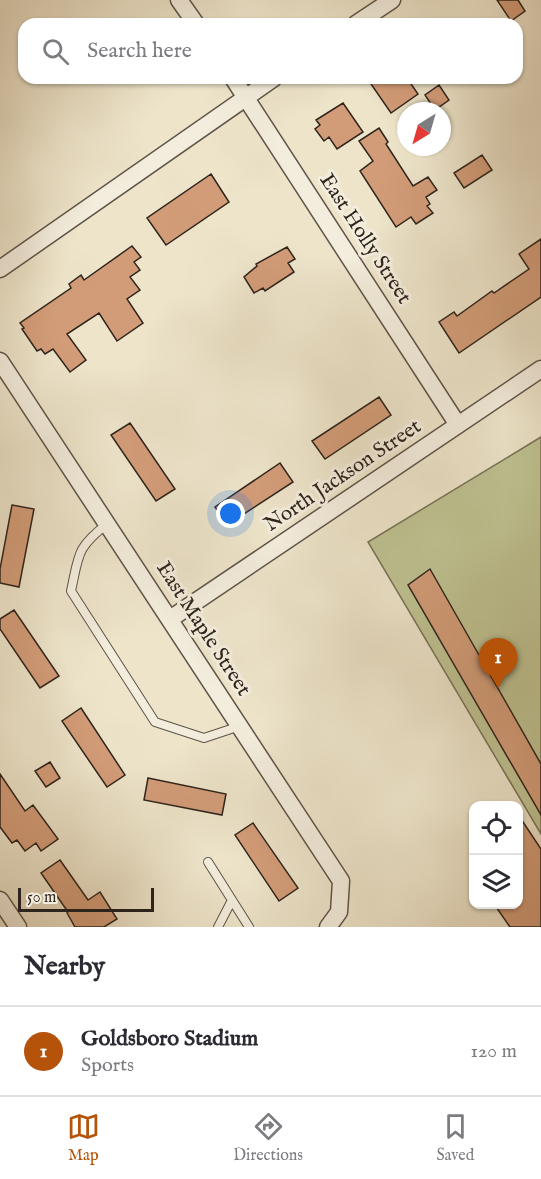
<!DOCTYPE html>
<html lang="en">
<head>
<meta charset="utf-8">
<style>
  :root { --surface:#fff; --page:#f2f2f3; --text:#2b2b33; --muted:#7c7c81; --line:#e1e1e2; --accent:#b45309 }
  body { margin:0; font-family:"IM FELL English",serif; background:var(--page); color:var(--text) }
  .controls { position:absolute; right:18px; bottom:18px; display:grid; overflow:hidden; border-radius:12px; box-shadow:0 2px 4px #0004 }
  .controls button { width:54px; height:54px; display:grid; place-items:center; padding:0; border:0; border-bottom:2px solid var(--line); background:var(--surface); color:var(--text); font:30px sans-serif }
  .compass { position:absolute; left:397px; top:102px; width:54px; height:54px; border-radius:50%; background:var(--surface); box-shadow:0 2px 4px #0004; rotate:217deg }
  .scale { position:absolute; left:18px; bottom:15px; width:136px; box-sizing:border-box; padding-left:6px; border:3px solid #2f241c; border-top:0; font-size:16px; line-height:21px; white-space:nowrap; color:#2f241c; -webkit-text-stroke:4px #f3eddd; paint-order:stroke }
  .you { position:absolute; left:231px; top:514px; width:21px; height:21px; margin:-15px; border:4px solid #fff; border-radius:50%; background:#1a73e8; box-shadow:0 0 0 9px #1a73e833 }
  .badge { display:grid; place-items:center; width:39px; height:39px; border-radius:50%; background:var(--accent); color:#fff; font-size:20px; font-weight:700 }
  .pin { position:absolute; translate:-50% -50px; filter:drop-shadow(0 2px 3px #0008) }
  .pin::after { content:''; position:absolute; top:32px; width:21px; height:18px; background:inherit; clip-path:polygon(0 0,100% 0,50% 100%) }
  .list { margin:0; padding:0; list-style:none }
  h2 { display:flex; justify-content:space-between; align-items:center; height:78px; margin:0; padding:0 24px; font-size:26px }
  h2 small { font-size:20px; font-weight:400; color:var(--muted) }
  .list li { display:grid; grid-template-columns:39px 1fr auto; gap:18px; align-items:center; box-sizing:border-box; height:90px; padding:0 24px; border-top:2px solid var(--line) }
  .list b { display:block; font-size:22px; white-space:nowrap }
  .list p { margin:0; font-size:20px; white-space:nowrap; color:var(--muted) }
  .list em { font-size:20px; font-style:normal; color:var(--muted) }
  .icon { flex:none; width:33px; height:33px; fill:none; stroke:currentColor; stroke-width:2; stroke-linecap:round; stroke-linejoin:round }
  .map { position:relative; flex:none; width:541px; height:927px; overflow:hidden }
  .search { position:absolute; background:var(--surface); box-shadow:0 2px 4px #0004; left:18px; right:18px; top:18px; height:66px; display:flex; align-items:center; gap:15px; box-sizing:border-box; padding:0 21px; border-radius:18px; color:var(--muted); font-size:22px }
  .sheet { height:168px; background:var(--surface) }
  nav { display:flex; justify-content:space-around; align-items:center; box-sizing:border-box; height:84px; border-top:2px solid var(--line); background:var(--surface); font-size:16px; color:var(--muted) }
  nav a { display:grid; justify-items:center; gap:3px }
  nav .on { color:var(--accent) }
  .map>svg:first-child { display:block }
  .green { fill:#bfc292; stroke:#777357; stroke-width:1.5 }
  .building { fill:#d29c78; stroke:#2f241c; stroke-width:1.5 }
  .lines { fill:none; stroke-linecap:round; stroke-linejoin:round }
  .lane-casing { stroke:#5e5448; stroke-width:10 }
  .street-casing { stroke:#5e5448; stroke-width:19 }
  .lane { stroke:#f3eddd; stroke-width:8 }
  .street { stroke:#f3eddd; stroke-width:16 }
  .labels { text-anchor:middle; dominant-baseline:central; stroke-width:6; stroke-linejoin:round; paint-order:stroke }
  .street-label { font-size:21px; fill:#2f241c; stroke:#f3eddd }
</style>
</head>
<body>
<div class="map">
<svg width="541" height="927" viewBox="0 0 541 927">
  <rect width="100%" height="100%" fill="#ede4ca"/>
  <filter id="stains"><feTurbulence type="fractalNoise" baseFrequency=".00333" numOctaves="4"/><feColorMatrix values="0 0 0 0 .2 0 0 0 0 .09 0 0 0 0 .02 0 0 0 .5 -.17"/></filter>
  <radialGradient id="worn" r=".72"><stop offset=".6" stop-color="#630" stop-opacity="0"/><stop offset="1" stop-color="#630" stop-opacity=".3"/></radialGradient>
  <path class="green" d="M541,437V834L368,542Z"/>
  <path class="building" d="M497,0H518L525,11L511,21Z
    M380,78H407L418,94L391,113L371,84Z
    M439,85L449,100L435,110L425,95Z
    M343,103L363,132L337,149L329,137L324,141L315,129L320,125L316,120Z
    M379,128L388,142L386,144L413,186L428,177L437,190L426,197L430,204L427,206L433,213L416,224L411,217L396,227L360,171L373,161L359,141Z
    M482,155L492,170L464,188L454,173Z
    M211,174L229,202L166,245L147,218Z
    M541,239V297L459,353L439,322L454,312L457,316L492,291L494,293L529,269L519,254Z
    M132,246L141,257L134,262L140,270L130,277L140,290L127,299L143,323L117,341L99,313L67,334L86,360L70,372L53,349L45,354L41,349L37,351L22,329L24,328L20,323L71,288L69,284L81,275L84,280Z
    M287,247L295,259L288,263L294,272L265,291L263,288L254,293L244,277L257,266L256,264Z
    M379,397L391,415L325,459L312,441Z
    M130,423L175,489L156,501L111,435Z
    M280,463L293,482L227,525L215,507Z
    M12,505L34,509L19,587L0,583V569Z
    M430,569L541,764V815L408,585Z
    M14,610L59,676L40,688L0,629V619Z
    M81,708L125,775L107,787L62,721Z
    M50,762L60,778L46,787L35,771Z
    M0,774L25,811L33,805L58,839L41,851L36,843L25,851L17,840L12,843L0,827Z
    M148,778L226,794L222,815L144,800Z
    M519,816L541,849V927H510L494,904H519Z
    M253,823L298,888L279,901L235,835Z
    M60,860L88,900L100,892L117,919L104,927H75L67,913L68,912L41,873Z"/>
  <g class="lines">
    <g class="lane-casing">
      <path id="lane" d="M107,524C76,548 79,555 71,591L155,722L204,738L240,726
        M208,862L249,927
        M218,927L232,900"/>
    </g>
    <g class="street-casing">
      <path id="street" d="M179,0L196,24
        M356,24L392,0
        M233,78L458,425
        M0,269L274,78
        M0,361L341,881L339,912L328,927
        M170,619L541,369
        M0,900L18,927"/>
    </g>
    <use href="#lane" class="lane"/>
    <use href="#street" class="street"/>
  </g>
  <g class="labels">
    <g class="street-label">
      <text transform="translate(365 239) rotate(57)">East Holly Street</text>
      <text transform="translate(343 476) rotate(-34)">North Jackson Street</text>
      <text transform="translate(203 629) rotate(57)">East Maple Street</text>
    </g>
  </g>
  <rect width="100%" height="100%" filter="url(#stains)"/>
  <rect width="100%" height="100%" fill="url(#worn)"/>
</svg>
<div class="controls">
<button><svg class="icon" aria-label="locate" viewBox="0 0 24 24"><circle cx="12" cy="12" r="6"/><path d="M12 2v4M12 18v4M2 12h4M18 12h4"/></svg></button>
<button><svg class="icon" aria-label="layers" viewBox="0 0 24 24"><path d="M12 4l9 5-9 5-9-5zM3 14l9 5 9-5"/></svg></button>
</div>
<svg class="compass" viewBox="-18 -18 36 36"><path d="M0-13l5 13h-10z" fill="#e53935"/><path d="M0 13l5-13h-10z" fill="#7c7c81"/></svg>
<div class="scale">50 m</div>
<div class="you"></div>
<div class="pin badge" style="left:498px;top:688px">1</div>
<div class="search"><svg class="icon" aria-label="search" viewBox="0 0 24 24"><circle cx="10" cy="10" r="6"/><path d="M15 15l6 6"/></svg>Search here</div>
</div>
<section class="sheet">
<h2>Nearby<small></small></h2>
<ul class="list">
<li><span class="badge">1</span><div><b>Goldsboro Stadium</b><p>Sports</p></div><em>120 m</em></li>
</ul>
</section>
<nav>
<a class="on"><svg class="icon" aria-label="map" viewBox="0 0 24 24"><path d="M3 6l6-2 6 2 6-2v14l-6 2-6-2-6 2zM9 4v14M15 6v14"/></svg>Map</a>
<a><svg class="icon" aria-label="directions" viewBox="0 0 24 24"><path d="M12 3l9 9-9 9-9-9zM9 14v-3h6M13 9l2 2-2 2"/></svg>Directions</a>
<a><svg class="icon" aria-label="saved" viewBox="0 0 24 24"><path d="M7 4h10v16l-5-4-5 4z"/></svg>Saved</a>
</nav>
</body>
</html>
